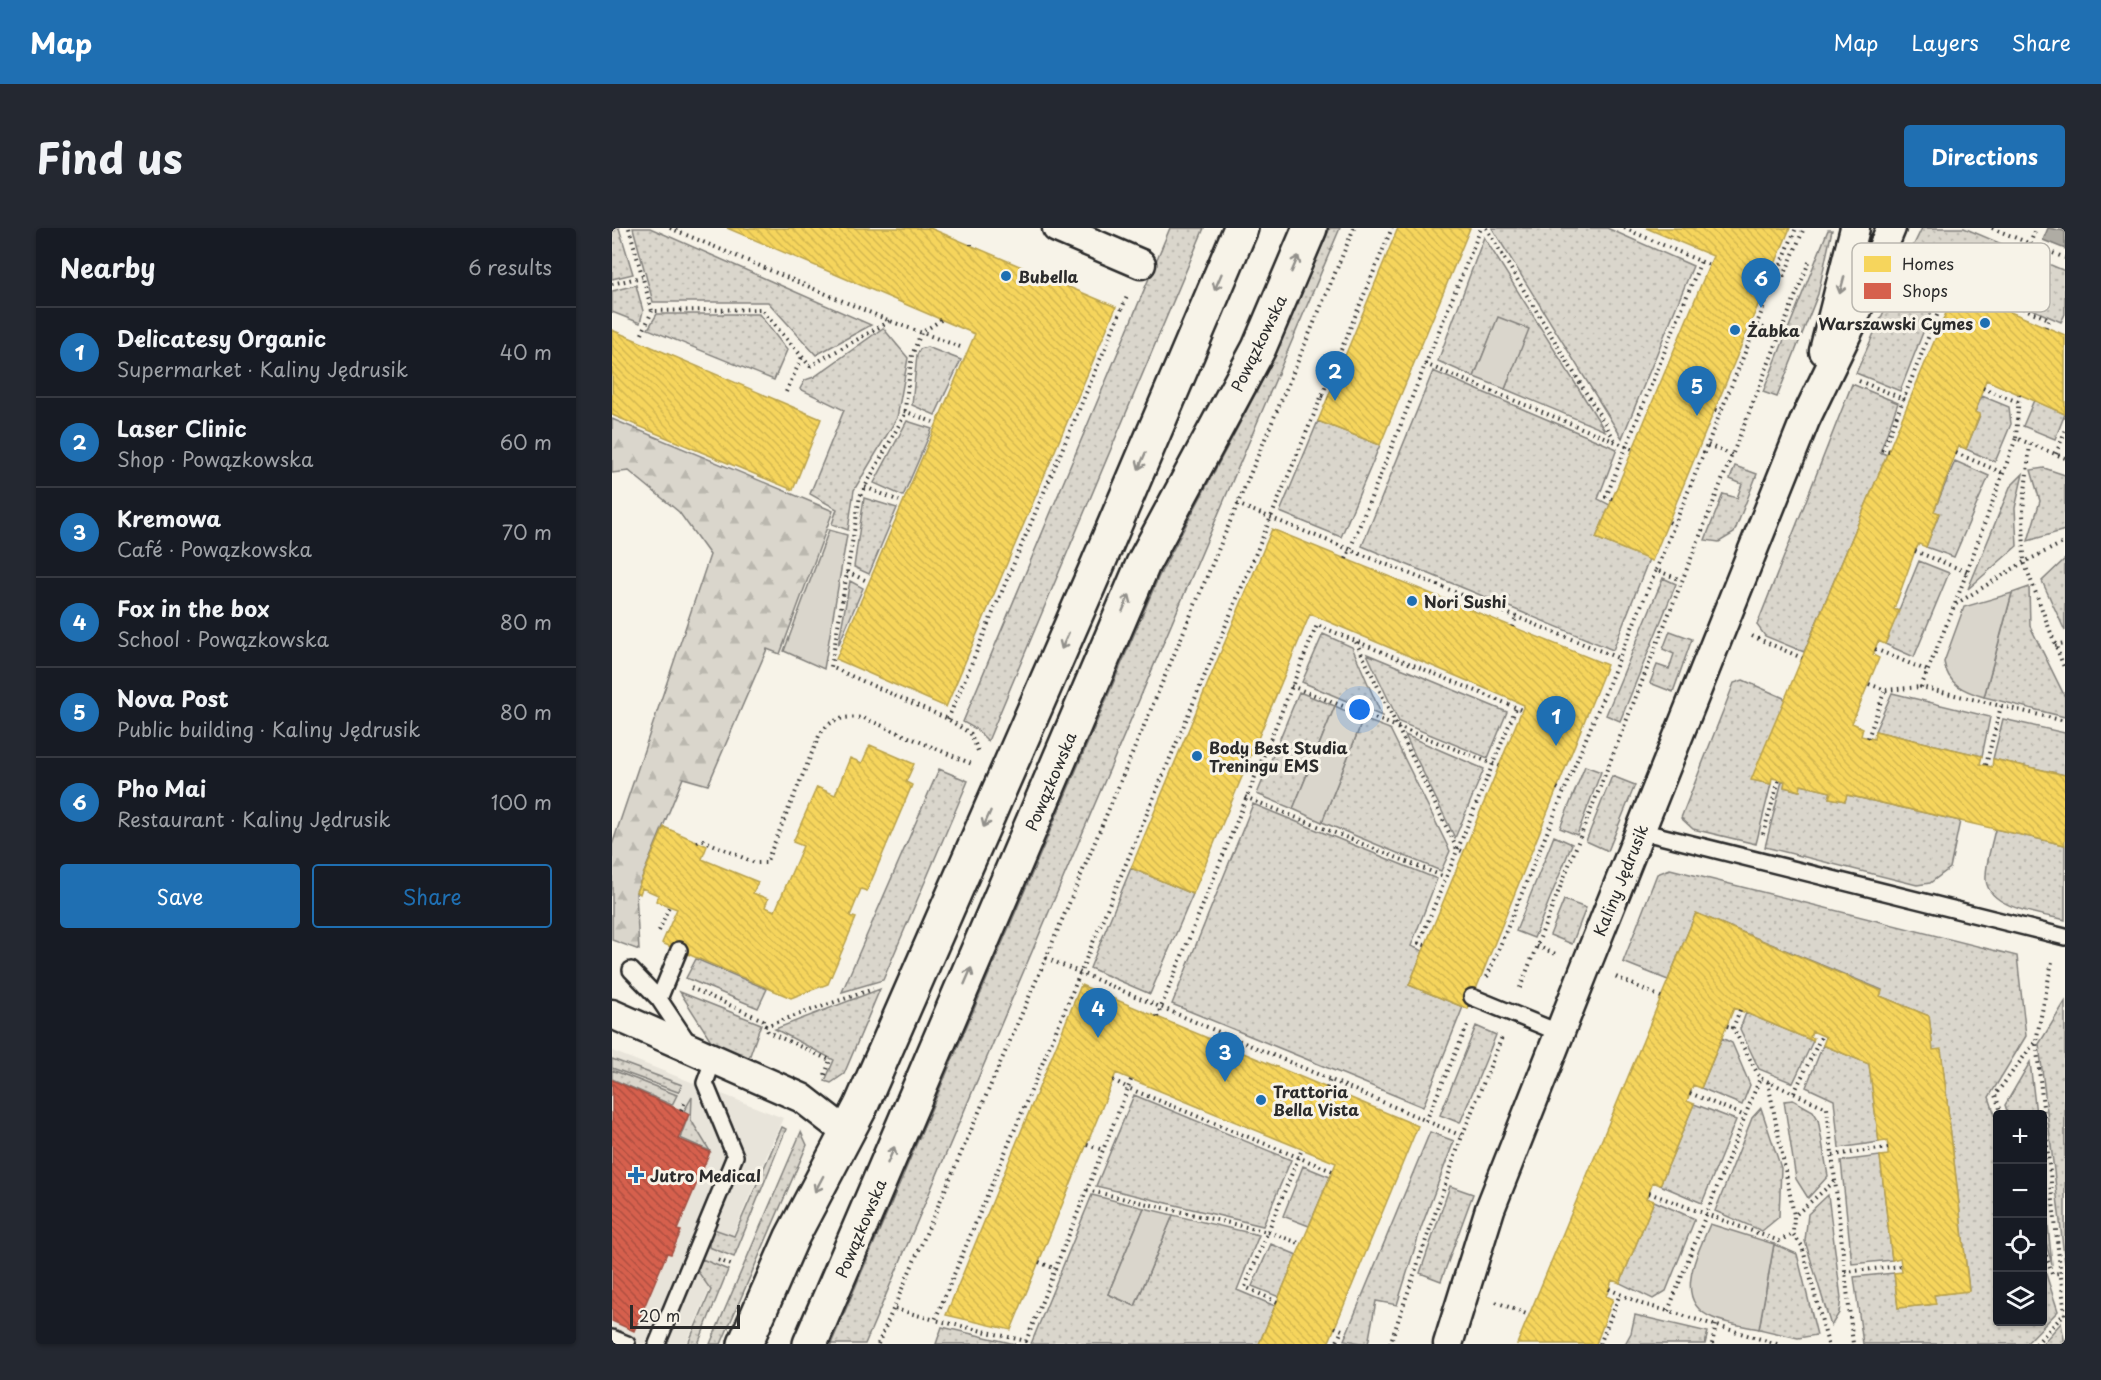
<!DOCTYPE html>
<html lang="en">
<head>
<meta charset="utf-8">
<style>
  :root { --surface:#171b24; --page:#242831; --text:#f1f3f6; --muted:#9ea1a6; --line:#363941; --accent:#1f6fb2 }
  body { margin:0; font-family:"Playpen Sans",sans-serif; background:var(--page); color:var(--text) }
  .controls { position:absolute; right:18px; bottom:18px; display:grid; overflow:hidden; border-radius:6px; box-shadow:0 2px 4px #0004 }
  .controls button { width:54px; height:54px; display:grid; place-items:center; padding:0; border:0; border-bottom:2px solid var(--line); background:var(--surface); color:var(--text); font:30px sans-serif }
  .scale { position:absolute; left:18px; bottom:15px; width:110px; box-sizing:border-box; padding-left:6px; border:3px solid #2b2b2b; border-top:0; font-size:16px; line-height:21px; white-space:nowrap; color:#2b2b2b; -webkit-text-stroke:4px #f7f3e8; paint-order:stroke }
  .you { position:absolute; left:748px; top:482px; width:21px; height:21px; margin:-15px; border:4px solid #fff; border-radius:50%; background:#1a73e8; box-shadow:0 0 0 9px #1a73e833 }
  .badge { display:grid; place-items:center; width:39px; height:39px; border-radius:50%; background:var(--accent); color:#fff; font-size:20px; font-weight:700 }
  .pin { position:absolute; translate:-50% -50px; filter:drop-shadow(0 2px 3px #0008) }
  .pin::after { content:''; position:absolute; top:32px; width:21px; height:18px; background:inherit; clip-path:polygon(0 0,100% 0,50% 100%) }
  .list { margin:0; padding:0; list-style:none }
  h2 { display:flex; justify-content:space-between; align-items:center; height:78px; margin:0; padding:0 24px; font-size:26px }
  h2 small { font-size:20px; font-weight:400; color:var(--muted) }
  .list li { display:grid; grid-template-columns:39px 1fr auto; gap:18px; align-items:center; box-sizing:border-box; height:90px; padding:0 24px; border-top:2px solid var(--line) }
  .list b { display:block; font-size:22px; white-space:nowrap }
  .list p { margin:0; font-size:20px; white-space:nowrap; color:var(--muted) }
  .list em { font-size:20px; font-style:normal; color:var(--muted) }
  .actions { display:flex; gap:12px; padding:18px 24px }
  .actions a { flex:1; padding:14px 0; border:2px solid var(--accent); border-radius:6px; text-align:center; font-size:21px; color:var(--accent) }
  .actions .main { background:var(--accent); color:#fff }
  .icon { flex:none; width:33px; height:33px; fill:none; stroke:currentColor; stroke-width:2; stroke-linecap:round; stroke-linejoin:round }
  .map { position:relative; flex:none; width:1453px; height:1116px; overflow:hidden; border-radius:6px }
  header { display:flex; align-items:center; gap:36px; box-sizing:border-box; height:84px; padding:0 30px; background:var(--accent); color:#fff }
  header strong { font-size:28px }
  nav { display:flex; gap:33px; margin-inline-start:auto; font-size:21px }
  .intro { display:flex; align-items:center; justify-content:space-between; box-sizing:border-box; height:144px; padding:0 36px }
  h1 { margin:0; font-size:42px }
  .button { padding:15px 27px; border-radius:6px; background:var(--accent); color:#fff; font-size:21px; font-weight:700 }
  main { display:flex; gap:36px; padding:0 36px }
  aside { flex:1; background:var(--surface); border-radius:6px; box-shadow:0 2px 4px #0004 }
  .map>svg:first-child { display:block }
  .built { fill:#e8e4da }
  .grass { fill:url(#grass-dots); stroke:#82807c; stroke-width:1.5 }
  .forest { fill:url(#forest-firs); stroke:#82807c; stroke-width:1.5 }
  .park { fill:#dad6cc; stroke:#82807c; stroke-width:1.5 }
  .water { fill:#afaca4; stroke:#7a7874; stroke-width:1.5 }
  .homes { fill:url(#homes-back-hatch); stroke:#b9a24d; stroke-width:1.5 }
  .shops { fill:url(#shops-back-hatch); stroke:#a35043; stroke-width:1.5 }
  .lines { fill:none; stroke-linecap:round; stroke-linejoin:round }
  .lane-casing { stroke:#2b2b2b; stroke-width:20 }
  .street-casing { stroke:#2b2b2b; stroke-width:33 }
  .secondary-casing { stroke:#2b2b2b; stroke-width:38 }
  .path { stroke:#2b2b2b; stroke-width:4; stroke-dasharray:1.5 4.5; stroke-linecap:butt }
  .lane { stroke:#f7f3e8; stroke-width:15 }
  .street { stroke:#f7f3e8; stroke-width:28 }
  .secondary { stroke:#f7f3e8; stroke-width:33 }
  .oneway { stroke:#918f8a }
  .poi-dot { fill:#1f6fb2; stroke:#f7f3e8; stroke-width:2 }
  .labels { text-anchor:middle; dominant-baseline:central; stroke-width:6; stroke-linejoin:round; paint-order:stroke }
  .poi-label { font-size:16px; font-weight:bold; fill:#2b2b2b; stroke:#f7f3e8; text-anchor:start }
  .street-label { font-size:16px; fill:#2b2b2b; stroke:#f7f3e8 }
  .key { fill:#f7f3e8; stroke:#bab7af; stroke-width:1.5 }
  .key-label { font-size:16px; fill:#2b2b2b }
</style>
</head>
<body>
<header>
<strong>Map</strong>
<nav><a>Map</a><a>Layers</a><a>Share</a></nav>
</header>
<div class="intro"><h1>Find us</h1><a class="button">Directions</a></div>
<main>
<aside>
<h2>Nearby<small>6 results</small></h2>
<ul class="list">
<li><span class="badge">1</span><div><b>Delicatesy Organic</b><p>Supermarket · Kaliny Jędrusik</p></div><em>40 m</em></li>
<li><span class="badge">2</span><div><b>Laser Clinic</b><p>Shop · Powązkowska</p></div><em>60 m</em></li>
<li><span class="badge">3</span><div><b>Kremowa</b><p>Café · Powązkowska</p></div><em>70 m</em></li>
<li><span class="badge">4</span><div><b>Fox in the box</b><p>School · Powązkowska</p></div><em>80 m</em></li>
<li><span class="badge">5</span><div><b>Nova Post</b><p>Public building · Kaliny Jędrusik</p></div><em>80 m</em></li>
<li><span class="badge">6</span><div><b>Pho Mai</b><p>Restaurant · Kaliny Jędrusik</p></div><em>100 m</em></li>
</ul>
<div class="actions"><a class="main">Save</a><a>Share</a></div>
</aside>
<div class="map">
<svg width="1453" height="1116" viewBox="0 0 1453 1116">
  <defs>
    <pattern id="grass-dots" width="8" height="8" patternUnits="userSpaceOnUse" patternTransform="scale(1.5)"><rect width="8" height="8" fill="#dad6cc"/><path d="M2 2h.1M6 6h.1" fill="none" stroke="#bbb8af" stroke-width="1.8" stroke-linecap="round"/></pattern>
    <pattern id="forest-firs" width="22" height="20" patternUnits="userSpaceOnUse" patternTransform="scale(1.5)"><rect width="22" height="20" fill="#dad6cc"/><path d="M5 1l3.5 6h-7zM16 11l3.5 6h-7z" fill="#bbb8af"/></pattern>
    <pattern id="homes-back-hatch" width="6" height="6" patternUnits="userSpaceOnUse" patternTransform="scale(1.5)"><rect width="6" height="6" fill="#f6d55c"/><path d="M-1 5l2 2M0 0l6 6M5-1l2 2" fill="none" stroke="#d3b750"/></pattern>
    <pattern id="shops-back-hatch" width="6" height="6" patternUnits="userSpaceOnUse" patternTransform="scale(1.5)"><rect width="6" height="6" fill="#d6604d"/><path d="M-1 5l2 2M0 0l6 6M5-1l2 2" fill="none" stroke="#ae4f40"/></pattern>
  </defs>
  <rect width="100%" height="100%" fill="#f7f3e8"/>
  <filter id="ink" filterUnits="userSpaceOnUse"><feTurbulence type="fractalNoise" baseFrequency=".0167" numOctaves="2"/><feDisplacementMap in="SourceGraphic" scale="12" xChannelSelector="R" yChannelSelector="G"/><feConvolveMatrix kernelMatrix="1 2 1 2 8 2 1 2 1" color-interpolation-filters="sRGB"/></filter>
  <g filter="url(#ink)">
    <path class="built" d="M0,823L171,890L74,1116H0Z"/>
    <path class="grass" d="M0,0H7L21,46L0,51Z
      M21,0H38L259,97L204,127L156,74H41Z
      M558,0H592L376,513L364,501L351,494Z
      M718,0H728L253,1116H219L547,348L656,142Z
      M880,0H995L1081,38L1010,210Z
      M1310,0H1352L1453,43V86L1449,94L1297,27Z
      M1216,2H1220L1206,66L1165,169L1151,164Z
      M872,9L993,203L893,161L916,101L886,90L862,149L826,133Z
      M1292,39L1330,56L1288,163L1244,145Z
      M24,57L31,83L28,95L0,84V63Z
      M45,86H147L175,122L162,152L36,101Z
      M271,100L296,130L285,190L242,262L236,302L220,296L225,281L198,266L232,182L188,161L193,152L202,149Z
      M315,119L349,132L323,187L300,177L305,127L308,121Z
      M821,143L1005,221L986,271L998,277L984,310L1037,331L1001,422L750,318Z
      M1240,156L1286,175L1268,224L1275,227L1192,424L1153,408L1145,397Z
      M1370,168L1397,179L1399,196L1383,234L1354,221L1368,187L1363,184Z
      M1422,172L1453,186L1443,211L1411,198Z
      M295,193L320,201L291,268L262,255Z
      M706,193L768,217L729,309L668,284Z
      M1343,233L1377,248L1342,329L1314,319L1327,286L1322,283Z
      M1123,238L1145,246L1122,305L1107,314L1093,312L1111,266L1125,270L1130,256L1118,251Z
      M1432,240L1453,247V302L1416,313L1428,273L1419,242Z
      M1411,246L1403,280L1405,318L1356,361L1398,259Z
      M252,270L285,280L257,346L242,339Z
      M1453,331V403L1430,353Z
      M1307,333L1337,345L1302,429L1273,416Z
      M1051,350L1064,356L1008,493L994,487Z
      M238,353L251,360L226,418Z
      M1417,359L1418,398L1453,469V489L1372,469L1400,365Z
      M1058,403L1080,411L1061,464L1038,455L1045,437L1057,441L1062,426L1051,421Z
      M711,406L740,419L770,488L690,454Z
      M755,426L895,484L876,530L787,494Z
      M1131,452L1174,471L1140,552L1159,556L1144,616L1081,601L1069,590L1122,455Z
      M687,464L723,478L681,581L645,566Z
      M1280,465L1378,489L1370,528L1263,503Z
      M751,491L778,501L838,623L829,643L710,594Z
      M1391,491L1453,505V547L1381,531Z
      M793,507L872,541L843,610Z
      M973,538L989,544L965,607L948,600Z
      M327,541L356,553L271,752L230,764Z
      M1000,548L1023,557L996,623L974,613Z
      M1170,553H1173L1172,559L1187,563L1189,557L1219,564L1217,570L1233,573L1235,567L1348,593L1338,640L1318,655L1305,657L1153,619Z
      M641,576L825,651L799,718L811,723L797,757L851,779L811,879L560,776Z
      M1383,601L1453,617V692C1430,686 1377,681 1374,652C1373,636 1380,617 1383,601Z
      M942,608L960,616L922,710L904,703Z
      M519,640L581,666L538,766L478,740Z
      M1058,641L1405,728L1414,808L1377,869L1386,896V1094H1430L1431,1037L1446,1083L1414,1116H1251L1242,1049L1282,1045L1286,1080L1323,1076L1322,1067L1357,1062L1329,822H1321L1317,788L1268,768L1270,762L1084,685L1056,752L1011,734L1045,646Z
      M952,672L974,680L960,716L938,707Z
      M84,731L155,761L146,780L74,750Z
      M268,761L232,846L219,855L213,853L222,832L163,801Z
      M68,764L149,796L136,833L103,819Z
      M1453,774V1036L1427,816Z
      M1134,785L1201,813L1181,855L1147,841L1128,801Z
      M864,798L884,807L848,895L828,887Z
      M1110,810L1120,815L1138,857L1130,877L1089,860Z
      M1211,817L1257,836L1267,914L1227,920L1222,872L1194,859Z
      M0,831L70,857L66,864L0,840Z
      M1418,834L1424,886H1396L1393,877Z
      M0,842L65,867L60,877L0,851Z
      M522,867L679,932L651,998L484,958Z
      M80,869L79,892L98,923L68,910L77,886L72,883Z
      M1181,872L1201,883L1206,891L1216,948L1196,970L1184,951L1172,873Z
      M1082,876L1124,892L1090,975L1048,957Z
      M1149,880L1169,940L1167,989L1150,1003L1103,983L1140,890Z
      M170,899L174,901L122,1029L97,1019L99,1000L122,1008Z
      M189,904L195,917L109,1116H98Z
      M818,904L842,913L809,1000L785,1077L764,1073L756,1116L732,1112Z
      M1268,928L1280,1032L1240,1036L1229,933Z
      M691,938L718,949L697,998L671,988Z
      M1431,950L1440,1037L1431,1005Z
      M838,958L861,966L829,1053L808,1045Z
      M480,967L532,980L496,1066L523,1078L561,987L647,1007L625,1062L663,1078L647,1116H419Z
      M1216,967L1229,1070L1227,1085L1219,1098L1193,1013L1196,986Z
      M1042,973L1083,991L1054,1063L1041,1071L1008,1055Z
      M659,1016L685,1027L667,1069L640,1058Z
      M1162,1016L1185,1026L1205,1107L1186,1110L1147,1101Z
      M90,1031L116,1042L86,1116H76L99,1062L84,1041Z
      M1023,1087L1096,1104L1093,1116H1013L1019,1105Z
      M1449,1095L1453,1116H1430Z
      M330,1099L403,1116H324Z"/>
    <path class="forest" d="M0,191L221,283L168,426L155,421L96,557L71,550L24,664L27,722L0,712V617L98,327L67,284L17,243L0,245Z"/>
    <path class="park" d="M886,89L917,101L893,161L862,149Z
      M217,302L235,307L212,441L172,423Z
      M1400,365L1372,469C1352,463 1336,457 1332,434L1352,379Z
      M723,478L751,491L710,594L681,581Z
      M532,980L561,987L523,1078L496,1066Z
      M1098,996L1162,1016L1147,1101C1133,1098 1115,1096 1101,1090C1059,1073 1086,1025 1098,996Z"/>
    <path class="water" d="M1436,0L1453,3V21L1431,12Z"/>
    <path class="homes" d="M115,0H318L504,79L334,479L224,431L363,106Z
      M786,0H858L768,217L706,193Z
      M1034,0H1178L1040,333L984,310L1101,28Z
      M1344,61L1453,107V186L1374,152L1363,184L1368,186L1354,221L1347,218L1344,225L1322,283L1327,285L1314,319L1307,316L1303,323L1282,381L1287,383L1273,416L1266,413L1261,427L1267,430L1240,495L1251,500L1249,508L1262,511L1263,503L1370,528L1368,536L1380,539L1381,531L1453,547V617L1235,567L1233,573L1217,570L1219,564L1189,557L1188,563L1172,559L1173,553L1160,550L1159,556L1139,552Z
      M0,102L209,191L181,262L0,187Z
      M660,301L995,437L856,781L797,757L912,477L708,390L698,386L581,666L519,640Z
      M258,517L302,536L294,554L300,557L255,663L249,661L238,688L244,690L216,756L179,770L50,715L65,681L44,673L46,667L30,660L28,666L24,664L52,599L95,618L90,631L146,654L141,665L156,671L153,679L163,683L191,618L181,614L205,559L223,567L238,530L250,535Z
      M1084,685L1270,763L1268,768L1317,788L1321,822L1329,821L1357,1063L1322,1067L1324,1076L1286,1080L1282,1045L1290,1044L1288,1030L1280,1032L1268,928L1276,927V920L1275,913L1267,914L1257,836L1211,817L1214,809L1200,803L1198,809L1202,810L1201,813L1122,780L1089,860L1081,857L1075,873L1082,876L1048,957L1041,954L1037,965L1034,970L1042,973L1008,1055L1000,1052L997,1061L994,1068L1001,1071L984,1116H905Z
      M469,757L806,898L716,1116H647L724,935L504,845L399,1102L334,1087Z"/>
    <path class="shops" d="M0,852L77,886L66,911L98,924L65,1002L69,1003L59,1026L55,1025L22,1103L0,1093Z"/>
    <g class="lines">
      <g class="lane-casing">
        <path id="lane" d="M1028,603L1453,709
          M19,742L47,771L77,816
          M860,769L948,805
          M47,771L67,722
          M0,1110L15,1116
          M45,1116L123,928L93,855L102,830"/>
      </g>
      <g class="street-casing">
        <path id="street" d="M445,0L529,36
          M1212,123L1243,0
          M0,786L190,870L235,905
          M836,1116L878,981L974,738L1193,192L1239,97L1279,0"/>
      </g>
      <g class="secondary-casing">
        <path id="secondary" d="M133,1116L180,1009L249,878L483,343L629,0
          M198,1116L531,336L647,120L698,0"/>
      </g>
      <path class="path" d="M17,0L40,83L149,81L198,138L278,93
        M58,0L278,93L351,120
        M874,0L1004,214
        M1012,0L1097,37
        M1380,0L1453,30
        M1418,16L1424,0
        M359,17V16
        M1300,34L1437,91L1434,99
        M1166,45L1172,48L1192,0
        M433,49L435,48
        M0,56L30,49
        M329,92L309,105L300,127L292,188L248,268L219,439L336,491L359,506L366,523
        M1145,97L1168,107
        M30,106L40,83
        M813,136L1021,221
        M1247,153L1297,173
        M1371,160L1406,174
        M174,164L190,129
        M710,168L716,170
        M1103,182L1109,184
        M292,183L321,194
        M1404,210L1407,166
        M1418,216L1411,283L1412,334L1453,442
        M1096,217L1120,227
        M1277,223L1271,222L1340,50
        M1344,225L1391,245
        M1444,226L1453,203
        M1453,230L1404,210L1343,376L1309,459L1453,493
        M253,259L287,273
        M1000,271L994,269L1089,33
        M625,276L1006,430
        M1057,294L1063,297
        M1303,323L1355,344
        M734,331L869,0
        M1044,342L1184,0
        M235,344L255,353
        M1344,376L1412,334L1453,314
        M901,399L904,389
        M1140,408L1190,430
        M744,414L845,621L852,624
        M1443,417L1453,415
        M1263,421L1316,443
        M1257,456L1273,462L1309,459
        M679,458L887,538
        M336,491L516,66
        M1256,510L1273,462
        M1374,537L1389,478
        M945,560L951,563
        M633,569L833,649
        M1151,606L1167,552
        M85,614L91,612L143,635H154L207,508C218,490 232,488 252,490L360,536
        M47,703L57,678
        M813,717L807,715L904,480
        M925,718L944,726
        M434,730L850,908
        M1440,734L1424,813L1453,1087
        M875,749L1044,342L1069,352
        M1004,749L1049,769
        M79,760L151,792L156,804L218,832L213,847
        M908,760L1197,34
        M1128,782L1121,800L1148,850
        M545,789L705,397L910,482
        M153,798L261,761
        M1115,798L1121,800
        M501,852L516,860L519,852
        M1156,854L1182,987
        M715,860L718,852
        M1078,865L1133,888
        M1182,865L1210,807
        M69,882L73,874
        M1390,886L1383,867L1423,814
        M814,893L857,794
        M475,917L491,922
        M1221,927L1276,920
        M720,943L516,860L414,1113L323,1092L780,0
        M475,962L656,1004L690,1016
        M1037,965L1167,1013L1181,1006
        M1430,1016L1440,1046L1447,1045
        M106,1032L122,1038
        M427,1034L444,1041
        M1233,1044L1289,1038
        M997,1061L1030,1076L1056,1083
        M665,1074L633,1059L690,921
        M884,1074L917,1087
        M283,1081L323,1092
        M723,1099L730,1102L724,1116
        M266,1116L434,730L742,0
        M778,1116L850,908L890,809
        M988,1116L1008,1066
        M1100,1116L1104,1097
        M1165,1116L1056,1083L1148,850L1215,880L1241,1116
        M1216,1116L1190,1018L1181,1006L1182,988L1223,953
        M1424,1116L1453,1085"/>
      <use href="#lane" class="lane"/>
      <use href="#street" class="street"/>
      <use href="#secondary" class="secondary"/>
    </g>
    <defs><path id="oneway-shaft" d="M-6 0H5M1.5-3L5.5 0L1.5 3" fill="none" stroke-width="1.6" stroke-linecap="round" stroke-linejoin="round" transform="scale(1.5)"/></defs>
    <g class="oneway">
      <use href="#oneway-shaft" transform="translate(683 36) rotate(-67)"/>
      <use href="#oneway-shaft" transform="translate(606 54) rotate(113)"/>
      <use href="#oneway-shaft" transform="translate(1230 57) rotate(105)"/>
      <use href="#oneway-shaft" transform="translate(530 233) rotate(113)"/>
      <use href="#oneway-shaft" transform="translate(514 375) rotate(-67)"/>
      <use href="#oneway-shaft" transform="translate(453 413) rotate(114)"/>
      <use href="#oneway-shaft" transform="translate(375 591) rotate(114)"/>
      <use href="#oneway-shaft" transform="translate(356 748) rotate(-67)"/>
      <use href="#oneway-shaft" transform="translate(279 927) rotate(-67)"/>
      <use href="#oneway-shaft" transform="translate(207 956) rotate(118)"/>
    </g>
  </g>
  <g class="poi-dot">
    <circle cx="394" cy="48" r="6"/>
    <circle cx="1373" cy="95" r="6"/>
    <circle cx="1123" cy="102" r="6"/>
    <circle cx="800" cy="373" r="6"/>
    <circle cx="585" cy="528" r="6"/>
    <circle cx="649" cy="872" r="6"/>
    <path d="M21 938h6v6h6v6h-6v6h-6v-6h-6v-6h6z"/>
  </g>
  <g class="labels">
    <g class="poi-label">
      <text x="406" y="48">Bubella</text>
      <text x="1361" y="95" text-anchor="end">Warszawski Cymes</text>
      <text x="1135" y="102">Żabka</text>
      <text x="812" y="373">Nori Sushi</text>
      <text x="597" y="519">Body Best Studia<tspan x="597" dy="18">Treningu EMS</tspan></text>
      <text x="661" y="863">Trattoria<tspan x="661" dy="18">Bella Vista</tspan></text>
      <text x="38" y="947">Jutro Medical</text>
    </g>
    <g class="street-label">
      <text transform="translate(646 115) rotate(-64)">Powązkowska</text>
      <text transform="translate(438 553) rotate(-67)">Powązkowska</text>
      <text transform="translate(1008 652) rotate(-68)">Kaliny Jędrusik</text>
      <text transform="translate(248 1000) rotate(-67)">Powązkowska</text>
    </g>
  </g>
  <rect x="1240" y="15" width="198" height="69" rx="9" class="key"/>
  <rect x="1252" y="28" width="27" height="16" fill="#f6d55c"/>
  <rect x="1252" y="55" width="27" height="16" fill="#d6604d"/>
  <g class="key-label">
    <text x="1290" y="42">Homes</text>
    <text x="1290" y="69">Shops</text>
  </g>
</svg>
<div class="controls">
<button>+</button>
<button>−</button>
<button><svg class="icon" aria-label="locate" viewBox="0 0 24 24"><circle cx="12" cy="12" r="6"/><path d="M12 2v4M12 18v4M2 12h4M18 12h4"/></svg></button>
<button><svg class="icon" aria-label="layers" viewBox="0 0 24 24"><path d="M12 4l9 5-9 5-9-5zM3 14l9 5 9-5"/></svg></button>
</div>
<div class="scale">20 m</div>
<div class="you"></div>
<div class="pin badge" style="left:944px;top:518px">1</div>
<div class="pin badge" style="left:723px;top:173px">2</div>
<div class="pin badge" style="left:613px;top:854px">3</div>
<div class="pin badge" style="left:486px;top:810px">4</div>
<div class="pin badge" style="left:1085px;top:188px">5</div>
<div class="pin badge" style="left:1149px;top:80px">6</div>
</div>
</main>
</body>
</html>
